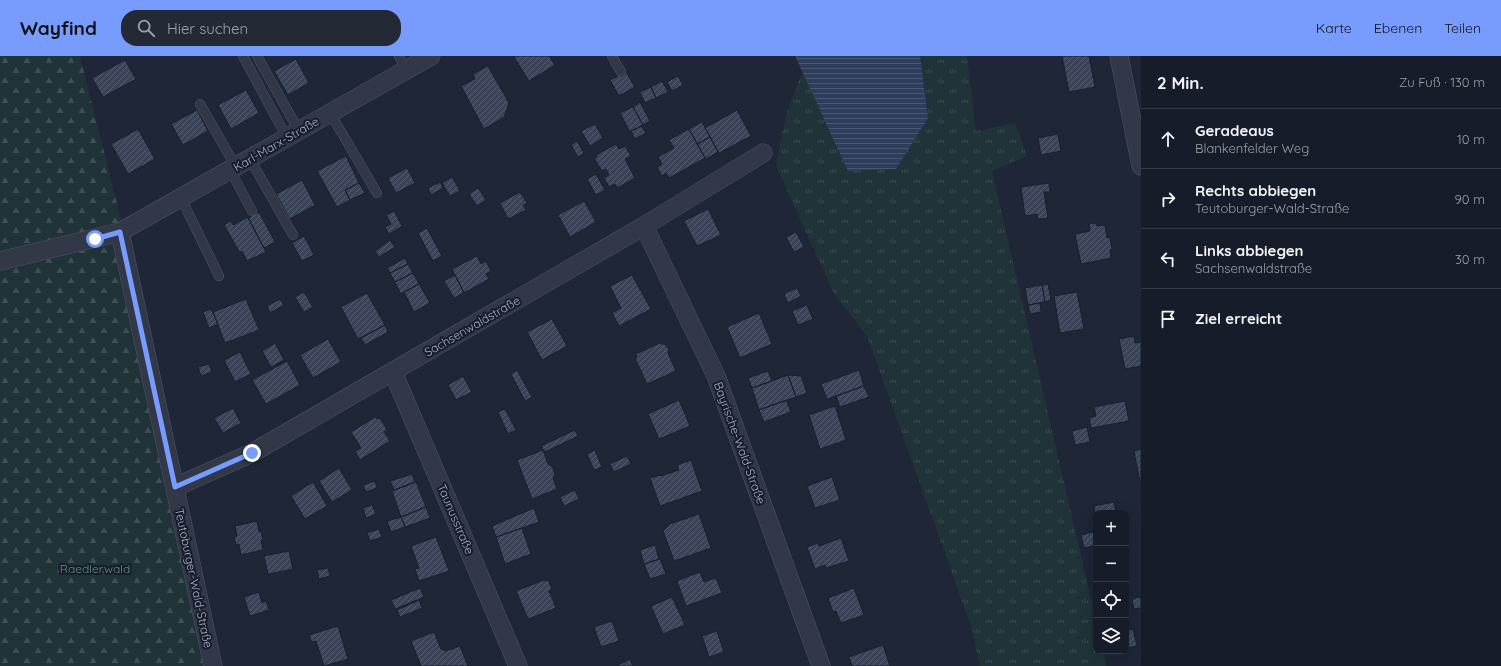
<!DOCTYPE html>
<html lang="de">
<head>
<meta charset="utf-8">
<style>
  :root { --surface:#161c29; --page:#232935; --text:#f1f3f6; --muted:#9ea1a8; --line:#353a46; --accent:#789cfe }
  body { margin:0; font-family:Quicksand,sans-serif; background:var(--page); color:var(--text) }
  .controls { position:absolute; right:12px; bottom:12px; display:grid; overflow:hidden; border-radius:8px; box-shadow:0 4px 16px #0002 }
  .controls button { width:36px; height:36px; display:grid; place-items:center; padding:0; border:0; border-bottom:1px solid var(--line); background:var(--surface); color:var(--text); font:20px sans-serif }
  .stop { position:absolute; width:12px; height:12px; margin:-9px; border:3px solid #789cfe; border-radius:50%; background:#fff }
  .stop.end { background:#789cfe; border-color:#fff; box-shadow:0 1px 4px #0008 }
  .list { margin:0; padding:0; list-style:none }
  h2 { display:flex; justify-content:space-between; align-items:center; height:52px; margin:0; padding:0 16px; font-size:17px }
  h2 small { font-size:13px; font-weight:400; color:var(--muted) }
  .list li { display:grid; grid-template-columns:26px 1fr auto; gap:12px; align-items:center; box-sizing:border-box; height:60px; padding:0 16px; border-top:1px solid var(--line) }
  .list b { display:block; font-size:15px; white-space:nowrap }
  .list p { margin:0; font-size:13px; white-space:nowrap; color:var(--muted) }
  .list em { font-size:13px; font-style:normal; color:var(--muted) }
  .icon { flex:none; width:22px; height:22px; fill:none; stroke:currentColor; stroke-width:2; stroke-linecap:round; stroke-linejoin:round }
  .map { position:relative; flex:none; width:1141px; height:610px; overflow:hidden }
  header { display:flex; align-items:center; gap:24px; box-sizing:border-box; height:56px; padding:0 20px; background:var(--accent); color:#111 }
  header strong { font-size:19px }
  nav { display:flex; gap:22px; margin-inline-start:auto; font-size:14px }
  .search { width:280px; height:36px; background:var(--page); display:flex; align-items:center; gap:10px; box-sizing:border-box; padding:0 14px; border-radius:16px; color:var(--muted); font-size:15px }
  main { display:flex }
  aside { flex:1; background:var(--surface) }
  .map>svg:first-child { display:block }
  .grass { fill:url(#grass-tufts) }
  .forest { fill:url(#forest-firs) }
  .water { fill:url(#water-rules) }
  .building { fill:url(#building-hatch); stroke:#191f2e }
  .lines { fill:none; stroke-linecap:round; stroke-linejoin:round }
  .service-casing { stroke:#4f5566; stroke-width:10 }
  .minor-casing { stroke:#4f5566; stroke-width:19 }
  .service { stroke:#323848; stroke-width:9 }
  .minor { stroke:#323848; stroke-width:18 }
  .route { stroke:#789cfe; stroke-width:5 }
  .labels { text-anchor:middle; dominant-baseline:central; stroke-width:4; stroke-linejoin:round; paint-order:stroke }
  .street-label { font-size:12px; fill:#abb2c5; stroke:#171d2c }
  .park-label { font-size:12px; fill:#629674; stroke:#171d2c }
</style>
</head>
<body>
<header>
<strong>Wayfind</strong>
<div class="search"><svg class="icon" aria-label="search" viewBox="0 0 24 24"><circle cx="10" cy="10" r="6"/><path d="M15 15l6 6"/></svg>Hier suchen</div>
<nav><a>Karte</a><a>Ebenen</a><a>Teilen</a></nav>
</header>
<main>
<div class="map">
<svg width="1141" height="610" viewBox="0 0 1141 610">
  <defs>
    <pattern id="grass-tufts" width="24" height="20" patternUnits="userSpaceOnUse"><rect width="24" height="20" fill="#203338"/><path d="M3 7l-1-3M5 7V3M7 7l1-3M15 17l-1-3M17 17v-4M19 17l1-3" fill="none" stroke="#3e4e53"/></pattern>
    <pattern id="forest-firs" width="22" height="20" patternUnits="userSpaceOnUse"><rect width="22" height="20" fill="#203338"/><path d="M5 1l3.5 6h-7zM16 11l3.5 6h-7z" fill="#3e4e53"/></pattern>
    <pattern id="water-rules" width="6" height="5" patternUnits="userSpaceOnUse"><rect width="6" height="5" fill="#2f3d5d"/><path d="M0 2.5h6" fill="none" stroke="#4a5773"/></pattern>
    <pattern id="building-hatch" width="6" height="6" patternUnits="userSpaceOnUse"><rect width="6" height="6" fill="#3a4358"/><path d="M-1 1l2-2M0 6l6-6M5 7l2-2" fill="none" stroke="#545c6e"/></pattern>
  </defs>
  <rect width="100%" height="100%" fill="#1e2637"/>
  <path class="grass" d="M871,0H967L976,75L1015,67L1027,100L992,115L1096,565V595H1103L1106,610H980L971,570L867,280L834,238L776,110L782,77L788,53L801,20L822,7Z"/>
  <path class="forest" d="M0,0H80L123,171L214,610H0Z"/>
  <path class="water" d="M795,0H920L928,62L896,113L848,115Z"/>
  <path class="building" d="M516,0H549L555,9L529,25L514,1Z
    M1062,0H1089L1095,31L1069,36Z
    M296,3L309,27L288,39L274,15Z
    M125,4L136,23L103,41L92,22Z
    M488,10L509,47L504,61L484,73L461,30L475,23L473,18Z
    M626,16L635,31L619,40L610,24Z
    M678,20L683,29L672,35L667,26Z
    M662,25L668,36L656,42L651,31Z
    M651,31L656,42L645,47L640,36Z
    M246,34L259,57L231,73L218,49Z
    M640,46L650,65L643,69L633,51Z
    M633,51L643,69L630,76L620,57Z
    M197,54L208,75L183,89L171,68Z
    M737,54L751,80L719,97L705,72Z
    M702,66L710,81L697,88L689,73Z
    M595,68L603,82L590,90L581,75Z
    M641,70L646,77L635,83L631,75Z
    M138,73L155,103L128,118L111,88Z
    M689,73L705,102L669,122L666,117L662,120L657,111L662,108L658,101L674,92L669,84Z
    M1058,78L1061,95L1041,99L1038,82Z
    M710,81L718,96L706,103L697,88Z
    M577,85L584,97L578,101L571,89Z
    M616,88L619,93L625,90L631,100L625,103L635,122L617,132L615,128L609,131L604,122L609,119L606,113L602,115L594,102L597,101L596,99Z
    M346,100L359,127L345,134L350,144L337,151L317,115Z
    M407,112L415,127L396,137L388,122Z
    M596,118L605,134L596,139L587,123Z
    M452,121L460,135L450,140L442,127Z
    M302,124L315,149L290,163L276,138Z
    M440,126L443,132L431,139L428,132Z
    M359,127L365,137L350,144L345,134Z
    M1049,127L1050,136H1044L1048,162L1038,163L1037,158L1025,160L1021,131Z
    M478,132L486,144L477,150L469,138Z
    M520,136L527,147L523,149L526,154L508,163L500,147Z
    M584,145L596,166L570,181L558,159Z
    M708,153L721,179L697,190L684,165Z
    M394,155L402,170L389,178L385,171L391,168L386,159Z
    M259,156L275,186L264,192L248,162Z
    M248,161L266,196L247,205L242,195L240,197L224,169L231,165L233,169Z
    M1096,167L1097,170L1105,169L1107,182L1110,181L1112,193L1110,194L1111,202L1081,208L1075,178L1090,175L1089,168Z
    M427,172L442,200L433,205L418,177Z
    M796,176L804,191L794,196L786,181Z
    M304,180L314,199L302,205L292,187Z
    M390,184L395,191L379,201L375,195Z
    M477,200L481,208L486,205L491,215L486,218L489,223L464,237L452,213Z
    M405,202L408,208L390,217L387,212Z
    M408,208L413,217L395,226L390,217Z
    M413,217L419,228L401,238L395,226Z
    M455,219L464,237L454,242L444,225Z
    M632,219L651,253L619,270L612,257L621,252L610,230Z
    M419,228L430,247L414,256L404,236Z
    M1048,228L1051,244L1045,246L1042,229Z
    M1042,229L1045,246L1028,249L1025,232Z
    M797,232L801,240L788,247L784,238Z
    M304,236L313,251L304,256L295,241Z
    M1077,236L1084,273L1060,277L1054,240Z
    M367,237L385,269L358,283L341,251Z
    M246,243L259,274L225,287L213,256Z
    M280,243L284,249L270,257L267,250Z
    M1040,247L1041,256L1030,258L1028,249Z
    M807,249L813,263L798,269L792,255Z
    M211,253L218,268L209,272L203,256Z
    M759,257L772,288L740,302L727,271Z
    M552,263L567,290L542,304L527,276Z
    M385,269L388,276L365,289L361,282Z
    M1134,280L1135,287L1141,286V310L1125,313L1119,283Z
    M328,283L341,306L313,322L300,299Z
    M275,287L284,304L271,311L262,295Z
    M660,287L666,289L669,294L668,297L676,315L647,328L635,302L637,301L636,298Z
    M240,296L251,318L235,326L224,304Z
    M287,305L300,329L266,348L252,324Z
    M209,308L212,316L201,320L198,311Z
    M517,314L532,341L525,345L511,318Z
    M859,314L864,330L827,343L821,328Z
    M768,315L772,325L752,332L748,322Z
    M788,319L796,341L759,354L752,332Z
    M788,319L801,320L807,337L796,341Z
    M463,320L472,336L456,344L448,329Z
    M864,330L869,341L840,351L836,340Z
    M679,344L690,370L659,383L648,358Z
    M786,344L791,356L764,366L759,354Z
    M1125,345L1129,365L1091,372L1089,362L1096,360L1094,351Z
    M835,350L846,384L820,393L809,359Z
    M233,352L241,367L223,377L214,362Z
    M505,353L516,374L508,378L498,356Z
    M375,361L377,363L380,362L387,374L384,376L390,385L360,404L355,395L361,392L351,376Z
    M1087,371L1090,386L1075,389L1072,375Z
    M575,374L578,380L545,396L541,390Z
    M1141,393V426H1140L1134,395Z
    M543,394L548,408L552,410L555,418L553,422L557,433L532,443L517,404Z
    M595,394L602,411L594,414L587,398Z
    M627,400L631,408L614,416L610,408Z
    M691,404L702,435L660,450L650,422L661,419V420L679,414L677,409Z
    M339,412L352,434L332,446L319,425Z
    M412,418L415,426L394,434L390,425Z
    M832,421L840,444L815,452L807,430Z
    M375,425L377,432L366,436L363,429Z
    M313,426L327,450L305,463L291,440Z
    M416,426L426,451L401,461L392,435Z
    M575,434L579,443L564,450L560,441Z
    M1114,446L1116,457H1096V464L1094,450Z
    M372,449L376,458L366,462L363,452Z
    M426,451L430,462L405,471L401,461Z
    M534,452L539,466L496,481L492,470Z
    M699,458L711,492L674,505L663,475L670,468Z
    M401,461L405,471L391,476L387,465Z
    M257,465L259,476L261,475L263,483L261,484L263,494L241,499L239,488L236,489L234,481L237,480L235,470Z
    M522,472L531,498L505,508L496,481Z
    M379,473L382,481L370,485L367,477Z
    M1096,475V489L1084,492L1081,479Z
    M436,481L449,515L419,525L415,513L419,512L411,490Z
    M841,482L849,505L826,512L825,509L815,513L807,491L818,487L819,490Z
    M655,489L659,503L644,508L640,494Z
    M289,495L293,513L268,518L264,500Z
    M660,503L666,518L650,523L644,508Z
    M328,512L330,520L319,523L317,514Z
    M700,516L704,526L716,522L722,537L686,550L677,525Z
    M544,524L545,525L548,524L552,533L549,535L556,552L528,563L516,535Z
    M420,532L424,541L395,553L391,544Z
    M854,532L864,559L841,567L836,555L833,556L828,542Z
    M259,536L262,547L266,545L269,554L250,560L244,541Z
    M672,541L685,569L663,578L651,550Z
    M1141,541V552L1134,553L1132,543Z
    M419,544L422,552L400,561L397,554Z
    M612,565L619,585L601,591L594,571Z
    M338,570L348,603L324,610L316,585L312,586L309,579Z
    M1133,573L1137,590L1126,592V575Z
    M717,575L724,596L709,601L702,580Z
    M434,576L441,593L446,595L460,590L468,610H421L411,585Z
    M883,589L890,610H852L849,601Z
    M630,603L633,610H616Z"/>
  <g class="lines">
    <g class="service-casing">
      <path id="service" d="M243,0L287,82
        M257,0L299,75
        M399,0L406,14
        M612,0L621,16
        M200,48L236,111
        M330,57L377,137
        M250,103L293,179
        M230,114L252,155
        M181,142L219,220"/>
    </g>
    <g class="minor-casing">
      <path id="minor" d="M1119,0L1141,110
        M644,170L716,320L821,610
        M120,176L213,610
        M0,205L120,176L431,0
        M393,316L518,610
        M175,431L252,397L644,170L763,97"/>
    </g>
    <use href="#service" class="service"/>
    <use href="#minor" class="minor"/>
  </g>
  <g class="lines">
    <path class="route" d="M95,183L120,176L175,431L252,397"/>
  </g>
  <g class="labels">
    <g class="street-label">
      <text transform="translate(276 88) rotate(-30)">Karl-Marx-Straße</text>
      <text transform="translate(472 270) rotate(-30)">Sachsenwaldstraße</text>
      <text transform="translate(740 387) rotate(70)">Bayrische-Wald-Straße</text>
      <text transform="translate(456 463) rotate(67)">Taunusstraße</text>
      <text transform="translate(194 522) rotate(78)">Teutoburger-Wald-Straße</text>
    </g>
    <g class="park-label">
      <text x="95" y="512">Raedlerwald</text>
    </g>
  </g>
</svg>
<div class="controls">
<button>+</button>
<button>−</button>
<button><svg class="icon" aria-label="locate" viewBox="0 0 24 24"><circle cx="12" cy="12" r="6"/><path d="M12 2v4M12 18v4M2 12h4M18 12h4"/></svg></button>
<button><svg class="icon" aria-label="layers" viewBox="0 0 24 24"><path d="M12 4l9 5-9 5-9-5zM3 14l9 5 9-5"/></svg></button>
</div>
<div class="stop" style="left:95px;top:183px"></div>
<div class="stop end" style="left:252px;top:397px"></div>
</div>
<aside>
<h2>2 Min.<small>Zu Fuß · 130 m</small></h2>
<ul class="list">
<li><svg class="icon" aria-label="ahead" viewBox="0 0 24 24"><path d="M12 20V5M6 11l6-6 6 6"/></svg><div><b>Geradeaus</b><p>Blankenfelder Weg</p></div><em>10 m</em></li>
<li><svg class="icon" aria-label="right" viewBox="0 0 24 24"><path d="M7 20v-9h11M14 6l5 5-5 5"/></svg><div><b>Rechts abbiegen</b><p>Teutoburger-Wald-Straße</p></div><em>90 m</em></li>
<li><svg class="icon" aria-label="left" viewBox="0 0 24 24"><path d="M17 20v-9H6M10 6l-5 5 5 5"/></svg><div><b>Links abbiegen</b><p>Sachsenwaldstraße</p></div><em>30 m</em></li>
<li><svg class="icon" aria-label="arrive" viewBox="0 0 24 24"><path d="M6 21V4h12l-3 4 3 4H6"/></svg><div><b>Ziel erreicht</b></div></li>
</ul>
</aside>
</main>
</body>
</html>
